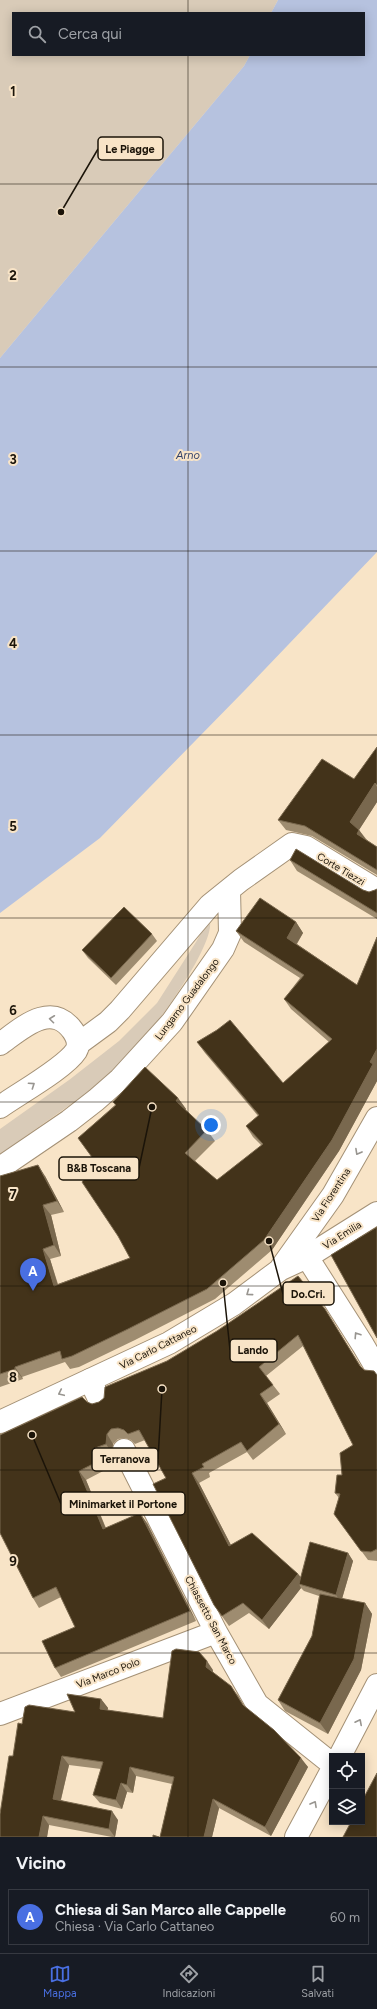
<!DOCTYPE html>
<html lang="it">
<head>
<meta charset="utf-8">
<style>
  :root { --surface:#171b24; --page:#20242c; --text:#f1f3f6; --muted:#9ea1a6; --line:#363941; --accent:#496fe2 }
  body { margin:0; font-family:Figtree,sans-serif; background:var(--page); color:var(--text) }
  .controls { position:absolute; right:12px; bottom:12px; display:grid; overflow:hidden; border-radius:0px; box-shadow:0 2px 10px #0003 }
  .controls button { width:36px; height:36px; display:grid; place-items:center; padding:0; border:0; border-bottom:1px solid var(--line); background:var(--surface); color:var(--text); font:20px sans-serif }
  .you { position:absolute; left:211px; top:1125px; width:14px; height:14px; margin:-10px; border:3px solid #fff; border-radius:50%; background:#1a73e8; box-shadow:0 0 0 6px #1a73e833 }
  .badge { display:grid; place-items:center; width:26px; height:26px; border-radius:50%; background:var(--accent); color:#fff; font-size:13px; font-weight:700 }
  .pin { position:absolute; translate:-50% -33px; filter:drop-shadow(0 1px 2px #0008) }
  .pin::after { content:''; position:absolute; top:21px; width:14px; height:12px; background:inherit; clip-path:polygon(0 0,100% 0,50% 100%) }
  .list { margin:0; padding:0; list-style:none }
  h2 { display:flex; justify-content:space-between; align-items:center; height:52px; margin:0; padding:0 16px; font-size:17px }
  h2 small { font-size:13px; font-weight:400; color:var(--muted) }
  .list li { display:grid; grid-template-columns:26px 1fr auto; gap:12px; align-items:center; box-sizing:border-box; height:56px; margin:0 8px 8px; padding:0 8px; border:1px solid var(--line); border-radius:0px }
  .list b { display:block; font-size:15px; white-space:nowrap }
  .list p { margin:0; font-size:13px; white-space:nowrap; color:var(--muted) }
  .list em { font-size:13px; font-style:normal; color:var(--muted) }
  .icon { flex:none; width:22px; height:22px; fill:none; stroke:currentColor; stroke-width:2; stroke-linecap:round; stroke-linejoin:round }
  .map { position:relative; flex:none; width:377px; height:1837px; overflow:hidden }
  .search { position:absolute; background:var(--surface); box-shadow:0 2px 10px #0003; left:12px; right:12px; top:12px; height:44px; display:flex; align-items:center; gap:10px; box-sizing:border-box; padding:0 14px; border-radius:0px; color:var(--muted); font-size:15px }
  .sheet { height:116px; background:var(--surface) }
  nav { display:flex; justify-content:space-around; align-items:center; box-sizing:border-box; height:56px; border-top:1px solid var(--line); background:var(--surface); font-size:11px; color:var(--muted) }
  nav a { display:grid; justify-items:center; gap:2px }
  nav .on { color:var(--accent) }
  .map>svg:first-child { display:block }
  .green { fill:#d9cbb8 }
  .water { fill:#b6c2df }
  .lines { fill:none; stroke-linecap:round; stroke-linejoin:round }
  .minor-casing { stroke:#a49176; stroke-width:24 }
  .major-casing { stroke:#a49176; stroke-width:24 }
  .minor { stroke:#fff; stroke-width:22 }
  .major { stroke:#fff; stroke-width:22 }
  .wall { fill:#9e8c70 }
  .shaded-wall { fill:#79684e }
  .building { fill:#43331a; stroke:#79684e }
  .oneway { stroke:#989590 }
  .grid { fill:none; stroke:#1b1409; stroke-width:1; stroke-opacity:0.55 }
  .labels { text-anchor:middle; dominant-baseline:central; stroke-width:4; stroke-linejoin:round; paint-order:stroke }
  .street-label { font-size:10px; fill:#1b1409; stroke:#f8e4c7 }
  .water-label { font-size:11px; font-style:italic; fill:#32426a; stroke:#f8e4c7 }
  .grid-label { font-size:13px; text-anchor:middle; font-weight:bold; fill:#1b1409; stroke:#f8e4c7; stroke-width:4; stroke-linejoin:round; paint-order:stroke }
  .leader { fill:none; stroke:#1b1409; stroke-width:1.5 }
  .callout-dot { fill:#1b1409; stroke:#f8e4c7; stroke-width:1.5 }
  .callout { fill:#f8e4c7; stroke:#1b1409; stroke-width:1.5 }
  .callout-label { font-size:11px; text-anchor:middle; font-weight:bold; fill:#1b1409 }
</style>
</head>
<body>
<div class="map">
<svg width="377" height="1837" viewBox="0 0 377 1837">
  <rect width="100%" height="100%" fill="#f8e4c7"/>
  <path class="green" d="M0,0H278L271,13H13V55H250L244,66L0,358Z
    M209,919C221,941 135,1057 114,1074C103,1083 89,1091 77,1100C51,1118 26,1136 0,1154V1129L69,1080L119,1041L157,1003L196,942Z"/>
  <path class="water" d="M278,0H377V552L245,690L100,838L0,913V358L244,66L250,55H364V13H271Z"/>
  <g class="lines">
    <g class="minor-casing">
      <path id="minor" d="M0,1044C21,1029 51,1000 73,1031C77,1037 80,1044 76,1051C65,1068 18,1094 0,1107
        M78,1044L108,1022L120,1010L210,905L241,880L292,844L306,847L377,890
        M0,1168L69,1121L96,1100L120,1079L172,1022L223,949L230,933L229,890
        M307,1257L363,1345L377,1369
        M90,1380L100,1401
        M124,1450L216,1632L257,1704L332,1764
        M0,1714L216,1632
        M340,1756L377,1685
        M296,1837L332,1770"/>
    </g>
    <g class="major-casing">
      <path id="major" d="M281,1268L333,1195L377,1118
        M0,1422L169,1343L234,1304L281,1269L307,1257L377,1213"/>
    </g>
    <use href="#minor" class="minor"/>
    <use href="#major" class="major"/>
  </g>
  <path class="wall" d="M377,747V802L359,830L367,840L377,847V875L312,836L286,830L278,820L354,779Z
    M290,860L363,890L369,892L375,890L377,889V919L297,871Z
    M296,922L303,933L297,944L357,985L377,937V1081L339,1151L272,1250L215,1299L135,1340L79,1367L70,1369L65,1362L22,1377L23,1379L0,1387V1176H45L64,1212L51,1215L61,1256L50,1259L58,1284L130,1258L97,1164L78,1138L115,1105L113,1102L178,1098L186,1109L185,1110L207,1130L215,1141L195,1161L217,1180L262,1146L253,1137L246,1126L258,1116L205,1053L197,1042L283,1083L329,1042L291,1009L284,999L300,978L244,942L236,931Z
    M152,934L157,941L116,985L88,958L82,950Z
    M331,1319L362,1368L364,1370L377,1375V1561L368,1560L334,1514L339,1498L335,1493L353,1445L303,1346L266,1376L280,1394L267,1403L286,1434L253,1460L247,1452L209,1473L210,1477L199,1483L231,1545L298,1574L301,1577L348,1553L353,1561L342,1599L365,1603L372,1614L361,1670L328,1734L285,1711L278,1700L312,1636L319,1596L304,1591L301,1588L269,1629L249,1613L229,1626L214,1605L166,1478L145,1440L135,1444L131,1440L125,1438L118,1439L113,1444L112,1453L102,1458L107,1469L86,1480L106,1528L147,1523L196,1621L61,1677L55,1668L75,1627L61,1597L39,1608L33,1598L87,1402L92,1404L99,1402Z
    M213,1670V1672L238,1695L244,1706L308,1767L271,1836L219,1808L212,1837H160L172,1784L136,1776L133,1793L127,1792L122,1809L100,1803L93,1795L101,1769L69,1765L61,1800L118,1820L115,1837H112L49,1825L47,1837H0L13,1756L22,1724L75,1712L101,1699L108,1708L107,1710L163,1718Z"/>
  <path class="shaded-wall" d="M375,783L377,787V802L357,833L350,822Z
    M359,830L367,841L357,834Z
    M296,922L303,933L294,948L287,938Z
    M377,1049V1081L339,1151L272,1250L264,1240L370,1062Z
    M178,1098L186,1109L183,1112L176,1101Z
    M38,1165L45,1176L64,1212L57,1201Z
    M43,1205L51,1215L61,1256L54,1245Z
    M43,1249L50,1259L61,1296L54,1286Z
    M15,1367L22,1377L23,1379L15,1369Z
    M260,1394L267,1403L286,1434L279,1424Z
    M107,1434L113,1444L112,1453L106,1444Z
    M95,1448L102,1458L107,1469L101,1460Z
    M79,1471L86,1480L110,1539L103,1529Z
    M192,1473L199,1483L236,1555L229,1546Z
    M140,1513L147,1523L196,1621L190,1611Z
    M348,1553L353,1561L341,1602L336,1595Z
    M298,1574L305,1583L299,1584L301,1588L269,1629L262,1620Z
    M365,1603L372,1614L361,1670L328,1734L320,1723Z
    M207,1661L213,1670L212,1676L206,1667Z
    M101,1699L108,1708L106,1718L100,1709Z
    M62,1756L69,1765L59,1807L53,1799Z
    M301,1758L308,1767L271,1836L265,1827Z
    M130,1767L136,1776L133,1793L127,1785Z
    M121,1783L127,1792L122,1809L116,1800Z
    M213,1799L219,1808L212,1837H204Z
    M112,1811L118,1820L115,1837L109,1829Z
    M43,1816L49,1825L47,1837H39Z"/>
  <path class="building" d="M377,747V785L375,783L350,822L359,830L357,834L377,847V870L305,826L278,820L322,759L354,779Z
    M296,849L363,890L369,892L375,890L377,889V913L290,860Z
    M260,898L296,922L287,938L357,985L377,937V1049L370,1062L373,1064L332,1140L264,1240L207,1289L128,1329L72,1356L62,1359L60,1351L15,1367V1369L0,1374V1176L38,1165L57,1201L43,1205L54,1245L43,1249L54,1286L130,1258L118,1236L82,1182L97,1164L78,1138L116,1105L113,1102L145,1067L178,1098L176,1101L207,1130L185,1153L217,1180L263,1144L246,1126L259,1115L197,1042L217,1030L230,1020L283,1083L332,1039L284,999L304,975L236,931Z
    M124,907L152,934L111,978L82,950Z
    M377,1227V1338L331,1255Z
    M298,1276L325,1309L360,1366L364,1370L374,1371L377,1375V1549L371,1552L361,1551L334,1514L340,1494L335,1493L337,1475H342L340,1453L353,1445L298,1335L259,1367L273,1385L260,1394L279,1424L247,1451L241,1442L202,1464L204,1467L192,1473L229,1546L252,1533L298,1574L262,1620L243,1603L222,1616L214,1605L153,1484L166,1478L139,1430L128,1434L124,1430L118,1428L111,1429L107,1434L106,1444L95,1448L101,1460L79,1471L103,1529L140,1513L190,1611L55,1668L42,1641L75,1627L56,1587L33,1598L0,1533V1435L82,1397L87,1402L92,1404L99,1402L104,1398L105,1387L167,1361L217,1331Z
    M310,1542L348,1553L336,1595L299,1584Z
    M320,1594L365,1603L354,1659L320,1723L278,1700L312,1636Z
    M176,1649L199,1652L207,1661L206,1667L231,1686L243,1705L274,1730L301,1758L265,1827L213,1799L204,1837H160L174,1777L130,1767L127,1785L121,1783L116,1800L93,1795L103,1762L62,1756L53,1799L112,1811L109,1829L43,1816L39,1837H0V1814L9,1756H13L18,1723L22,1724L25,1707L29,1705L75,1712L67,1694L101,1699L100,1709L163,1718L172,1651Z
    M377,1773V1837H343L351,1822H362V1801Z
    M153,1835L159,1837H153Z"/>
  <defs><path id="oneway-chevron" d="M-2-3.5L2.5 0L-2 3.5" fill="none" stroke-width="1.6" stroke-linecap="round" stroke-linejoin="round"/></defs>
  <g class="oneway">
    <use href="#oneway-chevron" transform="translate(52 1019) rotate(-173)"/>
    <use href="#oneway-chevron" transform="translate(32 1085) rotate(-34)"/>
    <use href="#oneway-chevron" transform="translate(358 1152) rotate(119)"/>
    <use href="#oneway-chevron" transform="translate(249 1293) rotate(144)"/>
    <use href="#oneway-chevron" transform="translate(357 1335) rotate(-123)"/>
    <use href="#oneway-chevron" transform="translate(61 1393) rotate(155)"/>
    <use href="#oneway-chevron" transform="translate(359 1722) rotate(-63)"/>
    <use href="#oneway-chevron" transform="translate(314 1804) rotate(-61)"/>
  </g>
  <path class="grid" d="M188,0V13M188,55V1837M0,184H377M0,367H377M0,551H377M0,735H377M0,918H377M0,1102H377M0,1286H377M0,1470H377M0,1653H377"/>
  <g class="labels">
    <g class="street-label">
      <text transform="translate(341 869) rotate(31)">Corte Tiezzi</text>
      <text transform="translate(187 999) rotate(-53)">Lungarno Guadalongo</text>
      <text transform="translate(331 1195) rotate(-57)">Via Fiorentina</text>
      <text transform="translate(342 1235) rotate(-32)">Via Emilia</text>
      <text transform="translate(158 1347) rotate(-27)">Via Carlo Cattaneo</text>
      <text transform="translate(211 1620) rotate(62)">Chiassetto San Marco</text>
      <text transform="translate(108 1673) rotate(-21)">Via Marco Polo</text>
    </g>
    <g class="water-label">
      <text x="188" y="455">Arno</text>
    </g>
  </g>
  <g class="grid-label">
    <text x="13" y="96">1</text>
    <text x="13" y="280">2</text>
    <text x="13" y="464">3</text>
    <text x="13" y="648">4</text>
    <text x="13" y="831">5</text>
    <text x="13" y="1015">6</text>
    <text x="13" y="1199">7</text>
    <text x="13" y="1382">8</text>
    <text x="13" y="1566">9</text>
  </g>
  <path class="leader" d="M61 212L98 149M152 1107L139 1168M269 1241L283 1294M223 1283L230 1350M162 1389L158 1459M32 1435L61 1504"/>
  <g class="callout-dot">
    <circle cx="61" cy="212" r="4"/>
    <circle cx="152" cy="1107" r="4"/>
    <circle cx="269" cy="1241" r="4"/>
    <circle cx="223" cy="1283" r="4"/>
    <circle cx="162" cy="1389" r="4"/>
    <circle cx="32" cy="1435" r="4"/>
  </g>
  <g class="callout">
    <rect x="98" y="137" width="65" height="23" rx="4"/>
    <rect x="59" y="1157" width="80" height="23" rx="4"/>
    <rect x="283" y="1282" width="51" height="23" rx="4"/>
    <rect x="230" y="1339" width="47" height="23" rx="4"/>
    <rect x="92" y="1448" width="66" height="23" rx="4"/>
    <rect x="61" y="1492" width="124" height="23" rx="4"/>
  </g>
  <g class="callout-label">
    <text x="130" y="153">Le Piagge</text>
    <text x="99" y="1172">B&amp;B Toscana</text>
    <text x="308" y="1298">Do.Cri.</text>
    <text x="253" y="1354">Lando</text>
    <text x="125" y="1463">Terranova</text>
    <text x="123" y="1508">Minimarket il Portone</text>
  </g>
</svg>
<div class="controls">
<button><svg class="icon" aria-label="locate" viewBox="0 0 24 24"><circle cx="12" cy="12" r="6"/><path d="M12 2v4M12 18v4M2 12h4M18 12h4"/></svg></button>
<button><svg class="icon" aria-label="layers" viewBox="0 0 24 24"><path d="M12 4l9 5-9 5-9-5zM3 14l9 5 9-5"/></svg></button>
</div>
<div class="you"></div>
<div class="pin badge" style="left:33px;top:1291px">A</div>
<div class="search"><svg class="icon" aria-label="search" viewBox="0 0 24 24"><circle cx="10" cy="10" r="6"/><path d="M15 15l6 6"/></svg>Cerca qui</div>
</div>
<section class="sheet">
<h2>Vicino<small></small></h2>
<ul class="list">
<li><span class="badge">A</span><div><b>Chiesa di San Marco alle Cappelle</b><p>Chiesa · Via Carlo Cattaneo</p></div><em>60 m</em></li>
</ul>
</section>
<nav>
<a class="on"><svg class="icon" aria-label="map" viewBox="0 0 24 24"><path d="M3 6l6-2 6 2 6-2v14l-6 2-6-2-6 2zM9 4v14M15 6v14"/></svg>Mappa</a>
<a><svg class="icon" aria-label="directions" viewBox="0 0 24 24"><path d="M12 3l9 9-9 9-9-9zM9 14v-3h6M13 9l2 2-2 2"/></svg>Indicazioni</a>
<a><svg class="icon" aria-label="saved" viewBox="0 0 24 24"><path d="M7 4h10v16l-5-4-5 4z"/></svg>Salvati</a>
</nav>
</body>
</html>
